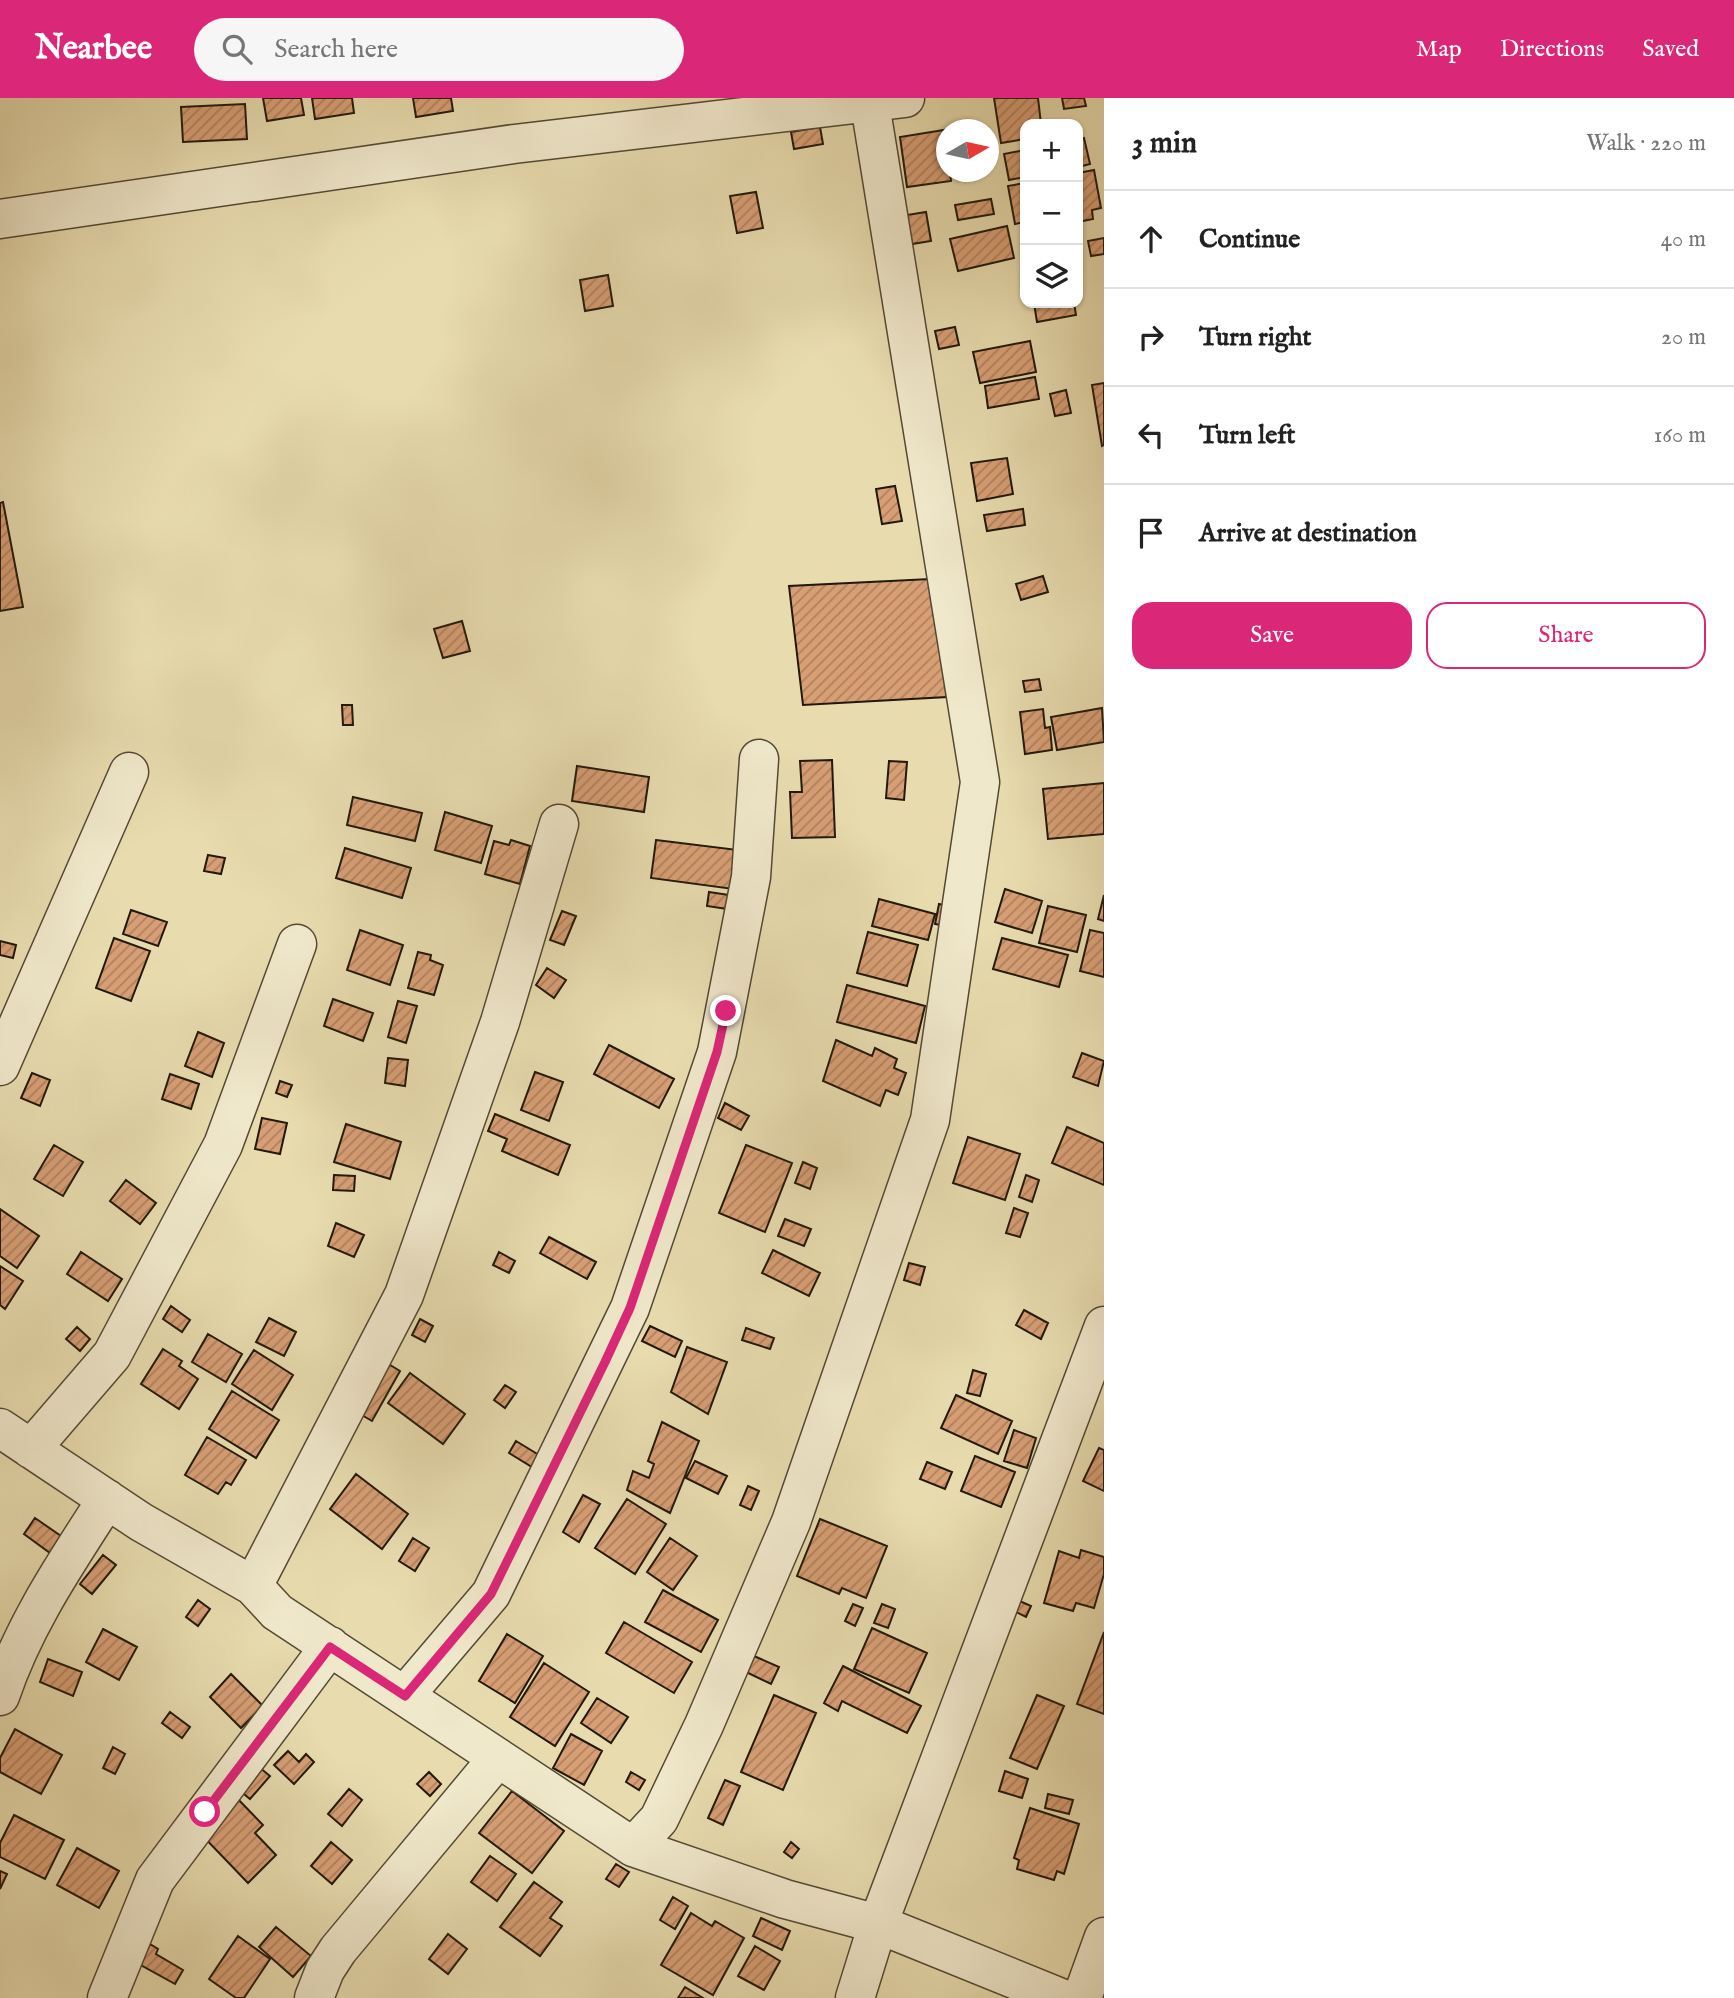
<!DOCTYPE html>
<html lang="en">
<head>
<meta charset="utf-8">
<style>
  :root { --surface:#fff; --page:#f6f6f6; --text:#222; --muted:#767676; --line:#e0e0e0; --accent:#db2777 }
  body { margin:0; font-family:"IM FELL English",serif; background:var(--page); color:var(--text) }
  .controls { position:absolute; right:21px; top:21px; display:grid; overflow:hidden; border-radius:14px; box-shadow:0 2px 5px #0004 }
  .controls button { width:63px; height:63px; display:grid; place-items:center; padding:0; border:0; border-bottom:2px solid var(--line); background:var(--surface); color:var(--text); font:35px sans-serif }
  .compass { position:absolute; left:936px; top:21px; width:63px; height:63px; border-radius:50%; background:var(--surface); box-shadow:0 2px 5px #0004; rotate:81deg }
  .stop { position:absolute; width:21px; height:21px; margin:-16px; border:5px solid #db2777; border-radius:50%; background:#fff }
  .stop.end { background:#db2777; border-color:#fff; box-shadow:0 2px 7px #0008 }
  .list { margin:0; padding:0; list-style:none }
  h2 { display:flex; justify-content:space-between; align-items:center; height:91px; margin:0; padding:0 28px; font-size:30px }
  h2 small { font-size:23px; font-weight:400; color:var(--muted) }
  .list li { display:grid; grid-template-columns:46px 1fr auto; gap:21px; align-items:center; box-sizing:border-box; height:98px; padding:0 28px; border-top:2px solid var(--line) }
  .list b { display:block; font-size:26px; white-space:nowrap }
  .list em { font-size:23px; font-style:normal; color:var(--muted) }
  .actions { display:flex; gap:14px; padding:21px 28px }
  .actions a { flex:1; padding:16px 0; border:2px solid var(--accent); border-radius:21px; text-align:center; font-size:24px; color:var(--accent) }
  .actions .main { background:var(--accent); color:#fff }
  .icon { flex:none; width:38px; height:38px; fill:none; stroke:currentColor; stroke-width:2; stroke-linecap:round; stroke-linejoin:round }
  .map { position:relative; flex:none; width:1104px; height:1900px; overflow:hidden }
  header { display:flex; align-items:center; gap:42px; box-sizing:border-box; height:98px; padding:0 35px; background:var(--accent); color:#fff }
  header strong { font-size:33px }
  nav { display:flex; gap:38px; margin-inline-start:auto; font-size:24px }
  .search { width:490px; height:63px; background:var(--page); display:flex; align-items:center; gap:18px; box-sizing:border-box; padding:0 24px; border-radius:38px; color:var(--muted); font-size:26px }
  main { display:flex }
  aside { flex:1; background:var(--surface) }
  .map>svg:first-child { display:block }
  .building { fill:url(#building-hatch); stroke:#22180b; stroke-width:2 }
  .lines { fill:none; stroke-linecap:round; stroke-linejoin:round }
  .minor-casing { stroke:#544934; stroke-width:41 }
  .minor { stroke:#f0e8cb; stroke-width:38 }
  .route { stroke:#db2777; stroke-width:9 }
</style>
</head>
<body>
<header>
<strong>Nearbee</strong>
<div class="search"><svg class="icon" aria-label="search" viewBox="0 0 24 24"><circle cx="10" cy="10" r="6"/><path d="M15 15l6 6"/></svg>Search here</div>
<nav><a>Map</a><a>Directions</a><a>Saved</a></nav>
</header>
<main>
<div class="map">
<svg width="1104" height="1900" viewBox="0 0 1104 1900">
  <defs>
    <pattern id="building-hatch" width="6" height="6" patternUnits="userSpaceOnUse" patternTransform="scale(1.75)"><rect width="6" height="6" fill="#d89f75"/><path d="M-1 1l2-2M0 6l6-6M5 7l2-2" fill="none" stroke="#af815e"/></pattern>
  </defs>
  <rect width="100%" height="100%" fill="#e8dcaf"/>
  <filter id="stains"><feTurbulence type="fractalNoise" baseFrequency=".00286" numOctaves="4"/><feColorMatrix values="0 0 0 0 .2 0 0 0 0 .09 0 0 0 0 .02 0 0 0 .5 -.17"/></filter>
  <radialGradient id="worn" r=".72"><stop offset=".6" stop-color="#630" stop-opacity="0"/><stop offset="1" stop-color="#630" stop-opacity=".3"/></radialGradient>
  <path class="building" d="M263,0H301L304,17L267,23Z
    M312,0H352L354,15L315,21Z
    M413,0H451L453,13L416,19Z
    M994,0H1038L1041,26H1025V41L1001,45Z
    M1062,0H1084L1086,8L1064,11Z
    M245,6L247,41L183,44L181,9Z
    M820,29L823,46L794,51L791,34Z
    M944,32L946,74H950L951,83L907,89L900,39Z
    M1084,40L1090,66L1078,69V42Z
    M1025,52V79L1009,82L1004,56Z
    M1094,72L1101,110L1092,112L1093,121L1078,124V75Z
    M963,74H985L965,79Z
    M1025,85V124L1015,126L1008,88Z
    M756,94L763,130L737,135L730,98Z
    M991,101L994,116L958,122L955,107Z
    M926,114L931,143L912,146L907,117Z
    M1007,128L1014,160L958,173L950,141Z
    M1104,140V156L1091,158L1088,143Z
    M608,177L613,208L585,213L580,182Z
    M1034,205H1074L1076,217L1037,224Z
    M955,229L959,247L939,251L935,233Z
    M1030,243L1036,274L980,285L973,254Z
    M1035,279L1039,301L988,310L985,288Z
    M1104,285V347L1102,348L1092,287Z
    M1066,292L1071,315L1055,318L1050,296Z
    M1007,360L1013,396L977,403L971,365Z
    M895,388L902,423L882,426L876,391Z
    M3,404L23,509L0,513V405Z
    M1023,411L1025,427L987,433L984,417Z
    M1043,478L1048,494L1021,502L1016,486Z
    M930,481L947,599L803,607L789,488Z
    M462,523L470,553L443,560L434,531Z
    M1039,581L1041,592L1025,594L1023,583Z
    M342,607H352L353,627H343Z
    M1102,610L1104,644L1057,652L1051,619Z
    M1043,611L1045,630L1050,629L1052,652L1025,656L1020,614Z
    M832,662L835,739L792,740L790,694H802L800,663Z
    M889,663L907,664L904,702L886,700Z
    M577,668L649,679L644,714L572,703Z
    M1104,685V736L1048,741L1043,691Z
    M353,699L422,715L415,743L347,727Z
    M445,714L492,728L481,765L435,752Z
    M511,742L530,748L520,786L485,776L494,743L509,747Z
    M656,742L738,752L733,791L651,780Z
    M345,750L411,770L402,800L336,780Z
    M208,757L225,760L221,776L204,773Z
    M1005,791L1042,803L1032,835L995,824Z
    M709,794L736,798L734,812L707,808Z
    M1104,797V823L1098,821Z
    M879,801L935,816L928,842L872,828Z
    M939,806L961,811L957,830L935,826Z
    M1048,808L1086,817L1077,854L1039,845Z
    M131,812L167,824L158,848L123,836Z
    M562,813L576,818L564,847L550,842Z
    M360,832L403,847L390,887L347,872Z
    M1090,832L1104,835V879L1080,873Z
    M868,834L918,847L907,888L857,875Z
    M114,840L150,853L131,903L96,890Z
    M1002,840L1068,857L1059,889L993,871Z
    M0,843L16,847L13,860L0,857Z
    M418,854L431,857L430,862L443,867L434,897L408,890Z
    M547,870L566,882L554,900L536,887Z
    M847,887L925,908L916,945L837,924Z
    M333,901L373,915L363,943L324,928Z
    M398,903L417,908L406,945L388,939Z
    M198,934L224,945L212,979L185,968Z
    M836,942L872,958L875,950L897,961L894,970L906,975L898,997L886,992L880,1008L823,983Z
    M609,947L674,981L659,1010L594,976Z
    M1082,955L1104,963L1098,988L1073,979Z
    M388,960L408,962L405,988L385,985Z
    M535,974L563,984L549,1023L521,1012Z
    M32,975L50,982L40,1008L21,1000Z
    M170,976L199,986L191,1011L162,1001Z
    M280,983L292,987L287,999L276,995Z
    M725,1005L749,1018L741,1032L718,1020Z
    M495,1016L570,1047L558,1077L502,1053L507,1041L488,1033Z
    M262,1020L287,1025L280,1056L255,1051Z
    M346,1026L401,1044L390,1081L334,1064Z
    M1067,1029L1104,1045V1087L1052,1065Z
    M968,1039L1020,1056L1005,1102L953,1085Z
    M54,1047L83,1064L63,1098L34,1081Z
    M746,1047L792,1065L765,1134L719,1115Z
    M803,1064L817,1070L810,1091L795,1085Z
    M334,1077L355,1078L354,1093L333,1092Z
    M1026,1077L1039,1082L1032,1104L1019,1099Z
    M126,1082L156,1105L140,1126L110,1103Z
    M1014,1110L1028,1115L1020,1139L1006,1135Z
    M0,1111L39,1138L17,1170L0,1158Z
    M785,1121L811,1131L804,1148L778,1138Z
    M336,1125L364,1137L354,1159L328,1148Z
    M549,1139L596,1164L587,1181L540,1155Z
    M773,1152L820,1175L809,1198L762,1175Z
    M81,1154L122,1181L108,1203L67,1176Z
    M499,1154L515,1163L509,1175L493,1167Z
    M909,1165L925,1169L920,1187L904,1182Z
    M0,1168L23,1183L5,1211L0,1207Z
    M171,1208L190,1222L182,1234L163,1221Z
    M1024,1212L1048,1225L1041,1241L1016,1227Z
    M269,1220L296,1234L284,1258L256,1244Z
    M420,1221L433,1228L425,1244L412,1237Z
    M650,1228L682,1243L675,1259L642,1243Z
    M77,1229L90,1241L80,1253L66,1241Z
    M746,1230L774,1240L770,1251L742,1242Z
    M208,1236L242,1256L226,1284L192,1264Z
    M687,1249L727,1264L708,1316L671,1294Z
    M163,1251L182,1263L179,1268L198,1281L179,1311L141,1286Z
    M254,1252L293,1277L272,1312L232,1286Z
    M382,1262L400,1273L372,1323L353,1312Z
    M973,1272L986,1276L980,1298L967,1295Z
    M410,1275L465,1316L443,1346L388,1305Z
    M505,1287L516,1294L505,1310L494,1302Z
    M232,1293L279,1322L256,1360L209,1331Z
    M956,1297L1012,1323L998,1356L941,1330Z
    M662,1324L699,1343L670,1415L627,1392L633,1373L649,1380L654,1366L648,1363Z
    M1014,1332L1036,1340L1027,1370L1004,1363Z
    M207,1339L246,1362L231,1387L226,1384L218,1396L185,1377Z
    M516,1343L539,1357L532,1369L509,1355Z
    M1099,1350L1104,1352V1393L1083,1383Z
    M975,1358L1015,1374L1001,1409L961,1393Z
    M695,1363L727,1378L718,1396L686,1380Z
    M927,1364L952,1374L945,1391L920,1381Z
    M356,1376L408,1416L382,1451L330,1411Z
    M748,1388L759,1393L751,1412L740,1407Z
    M583,1397L600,1406L579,1444L563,1434Z
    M627,1401L666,1426L635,1476L595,1450Z
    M35,1420L61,1438L50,1455L24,1436Z
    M820,1421L887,1448L866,1500L842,1490L839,1496L797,1478Z
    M413,1440L429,1450L415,1473L399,1463Z
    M670,1440L697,1458L673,1492L647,1474Z
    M1081,1452L1104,1459V1476L1094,1510L1076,1505L1073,1513L1044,1505L1059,1453L1079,1460Z
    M103,1457L116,1467L92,1496L80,1486Z
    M663,1492L718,1522L701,1554L645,1524Z
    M1013,1500L1031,1508L1026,1519L1008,1510Z
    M198,1502L210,1511L198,1528L186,1519Z
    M853,1506L863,1510L855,1528L845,1523Z
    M882,1506L895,1511L888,1530L874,1525Z
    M624,1524L692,1564L674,1595L606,1555Z
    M872,1530L927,1555L909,1595L854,1571Z
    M103,1531L137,1549L119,1582L86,1564Z
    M1104,1534V1616L1077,1606Z
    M507,1536L543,1558L515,1605L479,1583Z
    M754,1558L779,1569L771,1586L746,1574Z
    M48,1561L82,1574L73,1598L40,1584Z
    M544,1565L589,1594L555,1648L510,1619Z
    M843,1568L921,1608L907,1635L842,1603L838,1613L824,1605Z
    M231,1576L263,1608L241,1630L210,1599Z
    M774,1597L816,1615L783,1692L741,1674Z
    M1037,1597L1064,1608L1037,1671L1010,1660Z
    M597,1600L628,1619L611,1645L581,1625Z
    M170,1614L190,1629L182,1640L162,1625Z
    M15,1631L62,1657L41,1696L0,1674V1660Z
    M571,1636L602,1653L584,1687L553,1670Z
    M113,1649L125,1656L115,1676L103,1670Z
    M288,1653L299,1664L306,1656L314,1664L294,1686L274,1667Z
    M259,1669L270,1678L250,1701L239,1692Z
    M1005,1673L1028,1681L1022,1700L999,1693Z
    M429,1674L441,1686L430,1698L417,1686Z
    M631,1674L645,1682L639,1692L626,1684Z
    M725,1682L740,1688L723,1727L708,1720Z
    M349,1691L362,1702L342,1728L328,1716Z
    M512,1693L564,1733L532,1775L479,1735Z
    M233,1696L263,1727L255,1735L276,1757L248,1785L197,1732Z
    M1048,1696L1073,1702L1069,1716L1045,1710Z
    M1030,1710L1079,1726L1064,1776L1057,1773L1054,1782L1017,1771L1019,1762L1014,1760Z
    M14,1717L64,1742L45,1781L0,1759V1745Z
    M331,1744L352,1762L332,1786L311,1768Z
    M791,1744L799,1751L792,1760L784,1754Z
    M77,1750L119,1773L99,1810L57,1787Z
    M490,1758L516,1776L497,1803L471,1784Z
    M616,1766L629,1774L619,1789L606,1781Z
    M0,1773L7,1776L0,1791Z
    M534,1784L562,1804L550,1820L562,1828L540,1858L500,1829Z
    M673,1799L688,1808L675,1831L660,1822Z
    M691,1815L712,1828L715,1823L744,1840L713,1897L661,1867Z
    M761,1820L790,1833L782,1852L753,1838Z
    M276,1829L311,1858L293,1879L259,1849Z
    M448,1836L467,1851L448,1876L429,1861Z
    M238,1838L270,1861L244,1900H236L209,1881Z
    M150,1846L158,1851L156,1856L183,1872L175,1886L139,1866Z
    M755,1848L780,1863L764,1892L738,1878Z
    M685,1889L703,1900H678Z"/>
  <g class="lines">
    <g class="minor-casing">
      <path id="minor" d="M0,121L514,46L905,0
        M0,968L129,674
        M0,1330L141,1424L253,1488L277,1514L633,1749L785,1801L878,1826L1061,1900
        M31,1351L112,1257L223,1047L297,846
        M253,1488L404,1197L500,924L559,726
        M405,1597L491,1496L630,1210L717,954L751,779L759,661
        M0,1598C24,1526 66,1465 107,1401
        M633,1749L659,1721L704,1627L791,1424L930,1022L980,684L869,0
        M107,1900L155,1782L330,1548
        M314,1900L325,1872L338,1852L498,1660
        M855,1900L878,1826L1104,1228
        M1082,1900L1104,1839"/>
    </g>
    <use href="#minor" class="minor"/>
  </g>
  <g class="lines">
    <path class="route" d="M205,1714L330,1549L405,1598L491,1496L605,1264L630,1210L717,954L726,913"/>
  </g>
  <rect width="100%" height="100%" filter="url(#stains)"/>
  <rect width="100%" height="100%" fill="url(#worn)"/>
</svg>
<div class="controls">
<button>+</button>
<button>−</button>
<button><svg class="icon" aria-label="layers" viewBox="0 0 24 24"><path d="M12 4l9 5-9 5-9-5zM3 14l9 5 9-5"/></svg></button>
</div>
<svg class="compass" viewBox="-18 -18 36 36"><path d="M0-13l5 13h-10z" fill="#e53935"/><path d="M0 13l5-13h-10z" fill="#767676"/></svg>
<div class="stop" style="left:205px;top:1714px"></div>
<div class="stop end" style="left:726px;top:913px"></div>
</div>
<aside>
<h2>3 min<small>Walk · 220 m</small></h2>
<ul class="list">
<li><svg class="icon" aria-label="ahead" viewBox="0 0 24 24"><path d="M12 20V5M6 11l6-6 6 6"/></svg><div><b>Continue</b></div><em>40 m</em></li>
<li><svg class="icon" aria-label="right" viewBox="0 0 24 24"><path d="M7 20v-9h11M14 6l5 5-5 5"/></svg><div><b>Turn right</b></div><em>20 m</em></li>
<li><svg class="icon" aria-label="left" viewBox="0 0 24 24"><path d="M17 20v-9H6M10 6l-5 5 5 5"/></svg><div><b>Turn left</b></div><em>160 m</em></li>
<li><svg class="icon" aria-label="arrive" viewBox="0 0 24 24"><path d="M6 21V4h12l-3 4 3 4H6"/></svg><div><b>Arrive at destination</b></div></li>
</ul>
<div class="actions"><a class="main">Save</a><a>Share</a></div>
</aside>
</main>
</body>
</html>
